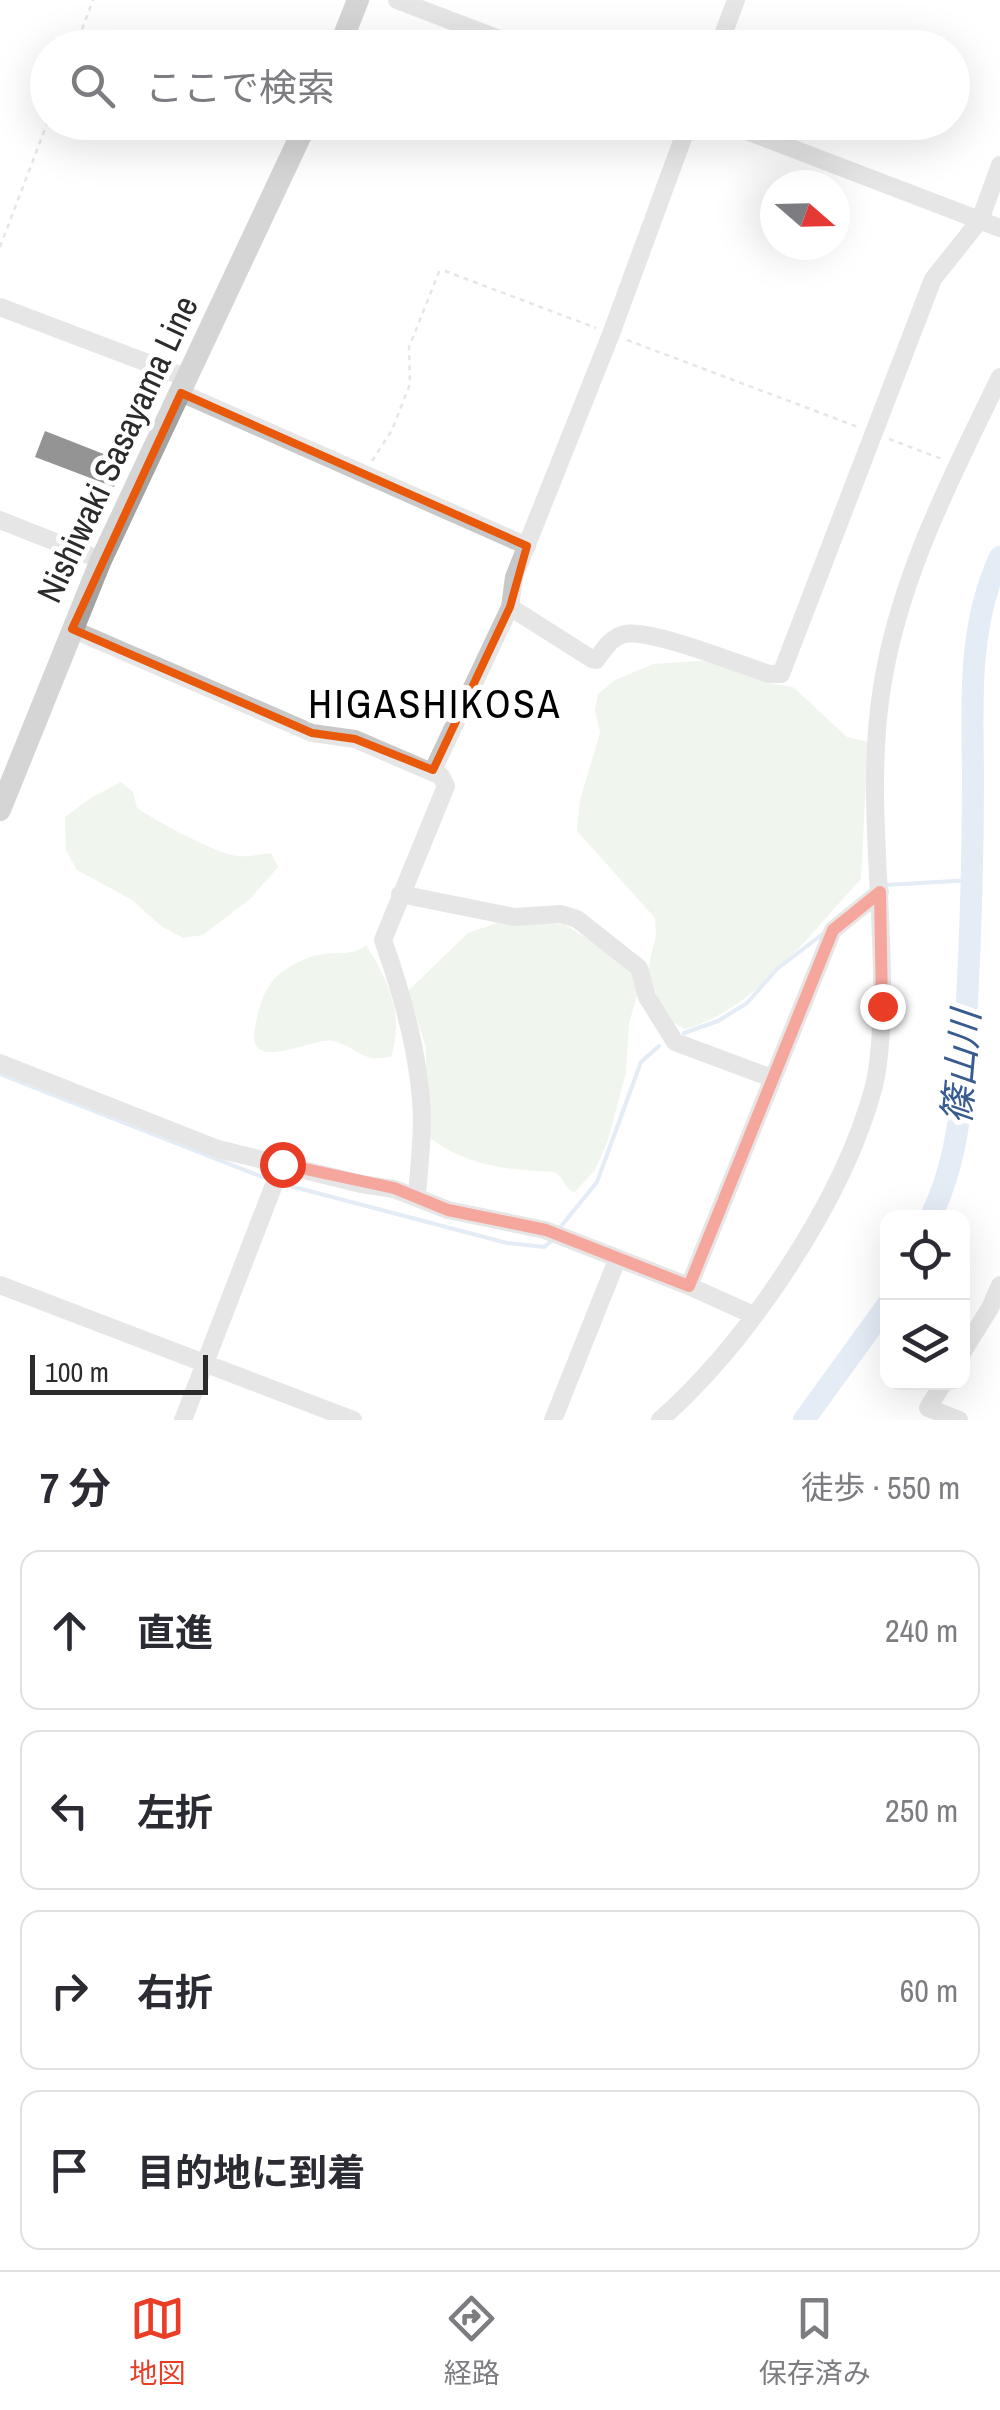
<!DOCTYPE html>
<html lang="ja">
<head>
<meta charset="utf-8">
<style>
  :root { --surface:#fff; --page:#f2f2f3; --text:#2b2b33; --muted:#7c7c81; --line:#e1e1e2; --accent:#ea3d26 }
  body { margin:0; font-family:"Archivo Narrow","Noto Sans JP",sans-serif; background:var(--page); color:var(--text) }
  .controls { position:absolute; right:30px; bottom:30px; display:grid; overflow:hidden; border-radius:20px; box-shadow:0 10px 40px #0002 }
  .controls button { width:90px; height:90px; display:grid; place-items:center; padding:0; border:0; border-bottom:2px solid var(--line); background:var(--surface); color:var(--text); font:50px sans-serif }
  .compass { position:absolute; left:760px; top:170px; width:90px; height:90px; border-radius:50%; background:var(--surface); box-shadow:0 10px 40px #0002; rotate:110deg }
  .scale { position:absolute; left:30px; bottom:25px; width:178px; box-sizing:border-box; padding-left:10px; border:5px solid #2b2b2b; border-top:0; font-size:28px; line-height:35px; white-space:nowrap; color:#2b2b2b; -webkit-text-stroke:8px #fff; paint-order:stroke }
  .stop { position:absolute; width:30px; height:30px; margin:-22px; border:8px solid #ea3d26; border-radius:50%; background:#fff }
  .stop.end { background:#ea3d26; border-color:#fff; box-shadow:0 2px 10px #0008 }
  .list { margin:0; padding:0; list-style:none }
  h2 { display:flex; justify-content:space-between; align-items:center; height:130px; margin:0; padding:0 40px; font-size:42px }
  h2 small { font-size:32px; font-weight:400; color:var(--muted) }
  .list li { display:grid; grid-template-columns:65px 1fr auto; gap:30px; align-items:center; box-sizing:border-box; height:160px; margin:0 20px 20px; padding:0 20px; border:2px solid var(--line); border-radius:20px }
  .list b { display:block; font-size:38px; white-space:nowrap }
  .list em { font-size:32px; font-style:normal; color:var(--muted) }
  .icon { flex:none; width:55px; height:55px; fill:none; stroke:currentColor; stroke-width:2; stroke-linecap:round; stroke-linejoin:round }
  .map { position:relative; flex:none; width:1000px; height:1420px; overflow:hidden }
  .search { position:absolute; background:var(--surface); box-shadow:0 10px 40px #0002; left:30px; right:30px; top:30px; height:110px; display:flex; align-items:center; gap:25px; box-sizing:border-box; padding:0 35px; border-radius:55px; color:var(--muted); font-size:38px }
  .sheet { height:850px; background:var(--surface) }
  nav { display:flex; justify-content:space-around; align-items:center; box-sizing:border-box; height:140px; border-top:2px solid var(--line); background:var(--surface); font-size:28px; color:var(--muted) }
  nav a { display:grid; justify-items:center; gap:5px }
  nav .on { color:var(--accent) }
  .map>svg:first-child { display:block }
  .green { fill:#deead8 }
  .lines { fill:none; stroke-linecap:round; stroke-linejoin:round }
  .stream { stroke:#c3d4eb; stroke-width:4 }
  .river { stroke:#c3d4eb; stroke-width:22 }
  .building { fill:#121212 }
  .path { stroke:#c8c8c8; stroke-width:2.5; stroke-dasharray:5 5; stroke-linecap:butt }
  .minor { stroke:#c8c8c8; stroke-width:18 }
  .major { stroke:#a3a3a3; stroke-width:22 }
  .route { stroke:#ea3d26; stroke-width:12 }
  .marked { fill:none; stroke:#e8590c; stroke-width:8; stroke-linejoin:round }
  .labels { text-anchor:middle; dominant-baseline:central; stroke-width:10; stroke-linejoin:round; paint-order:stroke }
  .street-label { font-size:35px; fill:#2b2b2b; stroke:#fff }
  .water-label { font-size:38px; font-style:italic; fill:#385c8f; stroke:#fff }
  .quarter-label { font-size:40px; letter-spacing:2.5px; fill:#000; stroke:#fff }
</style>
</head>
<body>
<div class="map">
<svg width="1000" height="1420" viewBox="0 0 1000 1420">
  <rect width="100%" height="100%" fill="#fff"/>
  <path class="green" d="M711,660L769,683L793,687L847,737L868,742L861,879C812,931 755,1011 685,1029L664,1018L648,969L656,935L655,918L577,831L580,800L600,733L595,710L598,694L615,680L653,664Z
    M121,782L133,792L137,808C158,822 207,848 231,855C244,858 258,855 271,853L278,867L250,899L203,935L183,938L161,926L132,900L77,870L66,850L65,817L92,797Z
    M499,922L564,924L612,954L635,978L638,993L629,1023L626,1073L608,1140L595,1170L574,1193C564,1188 564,1177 554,1172C504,1169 468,1167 427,1136L426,1048L408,991L468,933Z
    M366,945C388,980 405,1016 391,1057C361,1063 358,1048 334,1041C313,1036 245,1077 255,1027C259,1008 262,993 275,978C286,967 308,956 323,954C341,951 351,957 366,945Z"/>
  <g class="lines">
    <path class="stream" d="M885,885L973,880
      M684,1033L718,1021L747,1003L777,969L824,933
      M0,1074L270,1180
      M279,1183L507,1243L544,1247L554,1239
      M558,1230L597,1182L641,1062L659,1046"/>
    <path class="river" d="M930,1218C964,1150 963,1076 967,1002C971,926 973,850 973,774C972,701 968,625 1000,557
      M804,1420L888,1304"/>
  </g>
  <path class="building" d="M45,431L124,462L114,487L35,457Z"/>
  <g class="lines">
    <path class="path" d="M75,48L93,0
      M0,247L48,121
      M627,340L858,427
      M889,439L942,459
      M372,461L392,430L410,384L409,347L439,272L445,271L596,328"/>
    <path class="minor" d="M397,0L523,48
      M718,48L736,0
      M723,122L1000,228
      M0,307L187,378
      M181,393L527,546
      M0,520L101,560
      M510,607L592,659L596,660C604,649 611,637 625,634C652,629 738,664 769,674H781L933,279L980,220L1000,165
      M72,629L312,733L355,739L441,776L446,786L383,940C403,996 420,1057 422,1117C422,1143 419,1170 417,1196
      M433,770L510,607L514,577L611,334L689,122
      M400,894L514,917L561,914L577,919L639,968L647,997L675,1042L772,1078
      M0,1063L218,1149L361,1184L394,1189L448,1210L545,1230L689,1286L753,1315
      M0,1285L353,1420
      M689,1286L833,930L880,892
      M962,1353L990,1308L1000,1285
      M944,1382L928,1408L959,1420
      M183,1420L282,1164
      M553,1420L617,1260
      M660,1420C748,1342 844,1200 874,1086C880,1061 881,1030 882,1004C884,900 866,796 881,694C897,581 951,478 1000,377"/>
    <path class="major" d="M339,48L358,0
      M0,810L101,560L307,122"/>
  </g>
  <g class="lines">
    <path class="route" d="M282,1164L394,1188L448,1210L546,1230L689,1286L833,930L880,892L882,1006"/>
  </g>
  <path d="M0 0H1000V1420H0ZM181,393L527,546L510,607L433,770L355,739L312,733L72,629Z" fill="#fff" fill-opacity=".55" fill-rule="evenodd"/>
  <path class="marked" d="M181,393L527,546L510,607L433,770L355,739L312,733L72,629Z"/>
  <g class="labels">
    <g class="street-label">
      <text transform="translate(117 449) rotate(-65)">Nishiwaki Sasayama Line</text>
    </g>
    <g class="water-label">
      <text transform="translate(961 1067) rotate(-85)">篠山川</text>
    </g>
    <g class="quarter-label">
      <text x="435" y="703">HIGASHIKOSA</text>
    </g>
  </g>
</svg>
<div class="controls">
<button><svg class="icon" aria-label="locate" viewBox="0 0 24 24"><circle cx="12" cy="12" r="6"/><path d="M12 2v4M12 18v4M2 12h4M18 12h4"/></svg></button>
<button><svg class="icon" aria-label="layers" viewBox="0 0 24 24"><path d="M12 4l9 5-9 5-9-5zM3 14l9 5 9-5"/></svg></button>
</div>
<svg class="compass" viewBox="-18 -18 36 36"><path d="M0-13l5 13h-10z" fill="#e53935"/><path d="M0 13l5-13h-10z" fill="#7c7c81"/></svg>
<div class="scale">100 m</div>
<div class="stop" style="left:282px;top:1164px"></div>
<div class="stop end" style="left:882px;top:1006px"></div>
<div class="search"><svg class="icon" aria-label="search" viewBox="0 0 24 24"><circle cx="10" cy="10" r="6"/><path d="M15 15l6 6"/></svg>ここで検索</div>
</div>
<section class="sheet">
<h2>7 分<small>徒歩 · 550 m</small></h2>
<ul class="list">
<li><svg class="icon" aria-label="ahead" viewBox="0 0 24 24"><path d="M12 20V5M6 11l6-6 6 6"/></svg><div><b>直進</b></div><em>240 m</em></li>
<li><svg class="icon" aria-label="left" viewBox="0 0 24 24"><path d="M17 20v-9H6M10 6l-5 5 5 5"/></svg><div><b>左折</b></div><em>250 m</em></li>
<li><svg class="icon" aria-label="right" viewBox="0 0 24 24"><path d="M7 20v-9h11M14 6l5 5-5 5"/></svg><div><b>右折</b></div><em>60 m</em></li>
<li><svg class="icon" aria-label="arrive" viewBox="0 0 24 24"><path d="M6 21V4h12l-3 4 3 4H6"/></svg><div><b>目的地に到着</b></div></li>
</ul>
</section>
<nav>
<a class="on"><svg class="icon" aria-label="map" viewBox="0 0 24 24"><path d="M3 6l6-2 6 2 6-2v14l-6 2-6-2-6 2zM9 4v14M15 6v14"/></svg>地図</a>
<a><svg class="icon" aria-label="directions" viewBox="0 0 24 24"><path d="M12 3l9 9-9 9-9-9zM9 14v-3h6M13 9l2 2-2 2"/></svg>経路</a>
<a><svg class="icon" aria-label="saved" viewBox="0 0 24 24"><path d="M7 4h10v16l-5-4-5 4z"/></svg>保存済み</a>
</nav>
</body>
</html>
